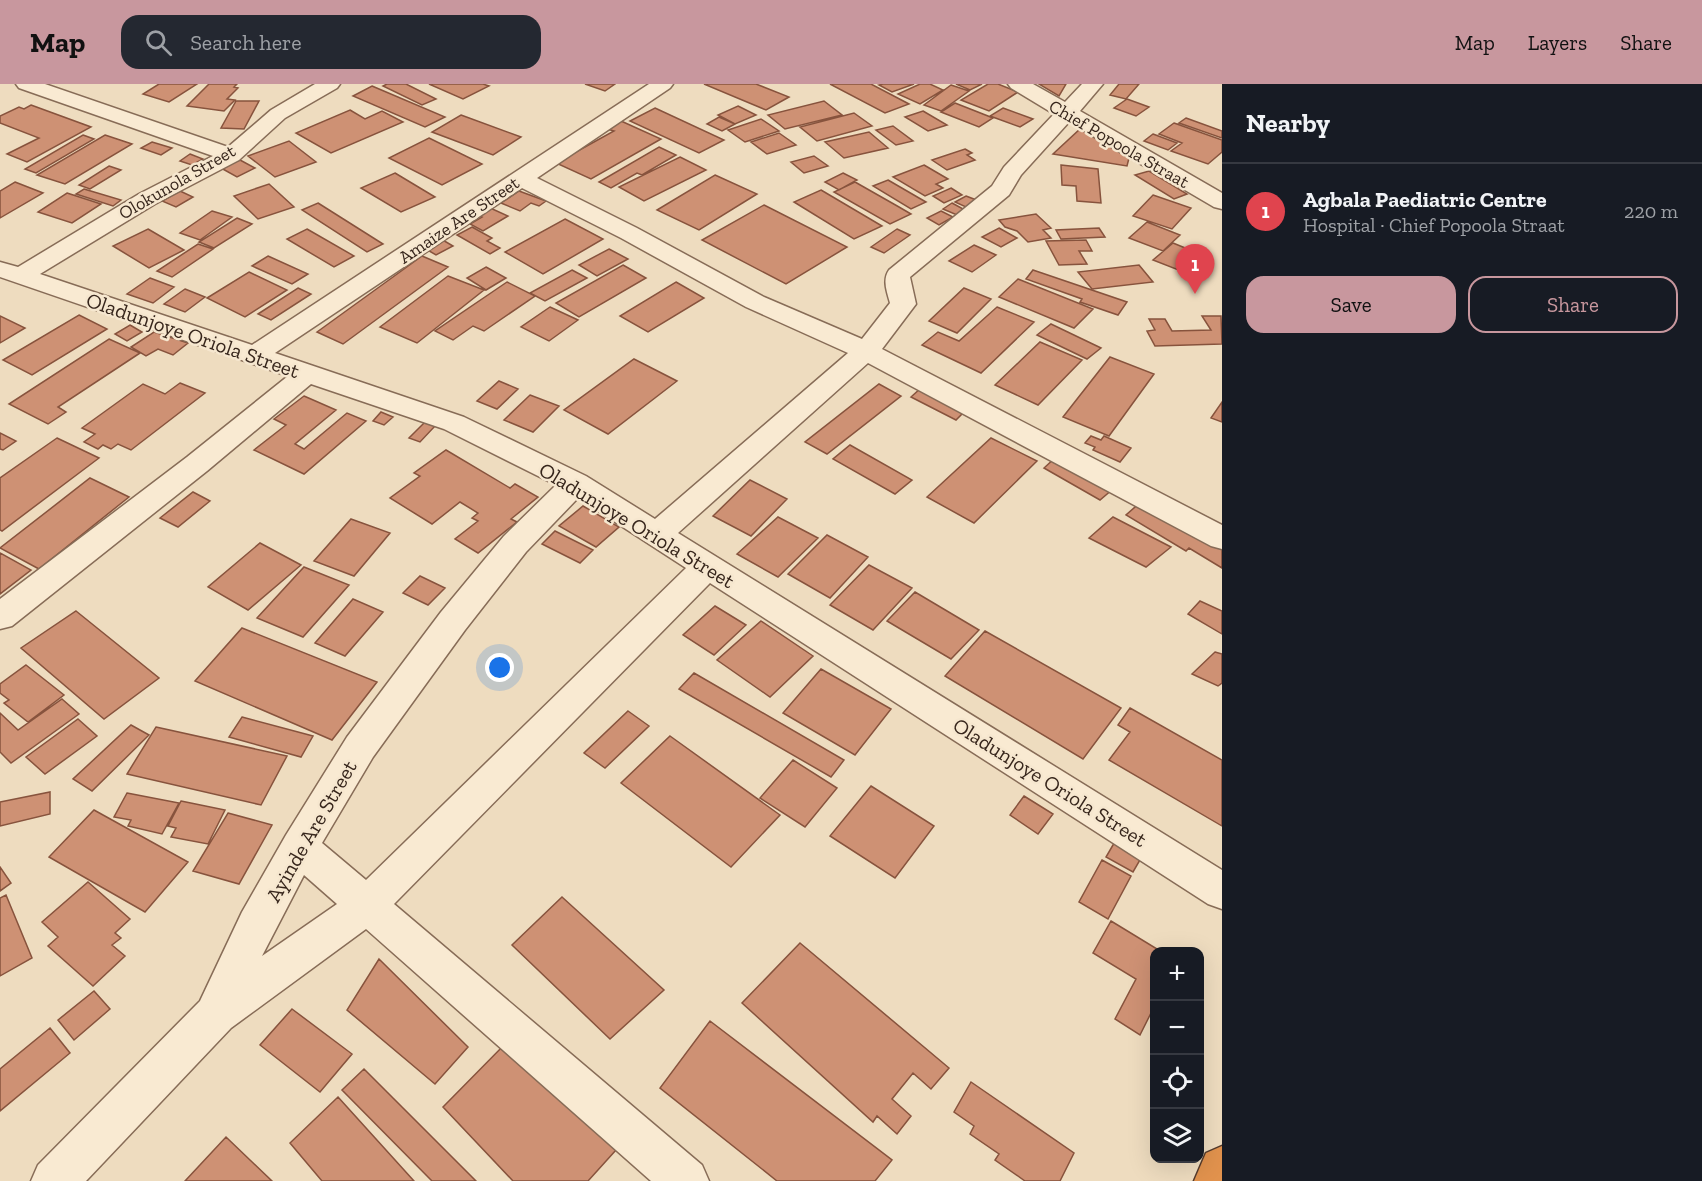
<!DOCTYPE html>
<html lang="en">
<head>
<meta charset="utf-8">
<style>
  :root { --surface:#171b24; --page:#242831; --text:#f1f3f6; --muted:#9ea1a6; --line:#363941; --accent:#c8979e }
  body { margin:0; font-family:"Zilla Slab",serif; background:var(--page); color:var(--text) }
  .controls { position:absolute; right:18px; bottom:18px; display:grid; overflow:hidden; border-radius:12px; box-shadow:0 6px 24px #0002 }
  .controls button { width:54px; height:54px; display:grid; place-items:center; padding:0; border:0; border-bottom:2px solid var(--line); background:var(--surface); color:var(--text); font:30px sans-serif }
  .you { position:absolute; left:500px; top:584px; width:21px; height:21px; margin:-15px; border:4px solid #fff; border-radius:50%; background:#1a73e8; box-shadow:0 0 0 9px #1a73e833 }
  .badge { display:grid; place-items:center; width:39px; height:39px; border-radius:50%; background:var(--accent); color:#fff; font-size:20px; font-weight:700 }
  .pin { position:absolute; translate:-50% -50px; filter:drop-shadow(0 2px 3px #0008) }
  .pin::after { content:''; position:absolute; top:32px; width:21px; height:18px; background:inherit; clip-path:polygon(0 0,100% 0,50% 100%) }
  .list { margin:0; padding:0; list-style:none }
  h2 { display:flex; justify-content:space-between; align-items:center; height:78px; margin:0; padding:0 24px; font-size:26px }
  h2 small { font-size:20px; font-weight:400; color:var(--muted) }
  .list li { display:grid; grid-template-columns:39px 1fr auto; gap:18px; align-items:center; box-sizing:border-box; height:96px; padding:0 24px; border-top:2px solid var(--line) }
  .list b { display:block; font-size:22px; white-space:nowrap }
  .list p { margin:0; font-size:20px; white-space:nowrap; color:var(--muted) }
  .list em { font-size:20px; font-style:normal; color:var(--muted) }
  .actions { display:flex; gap:12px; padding:18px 24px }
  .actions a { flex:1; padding:14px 0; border:2px solid var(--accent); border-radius:18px; text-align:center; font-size:21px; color:var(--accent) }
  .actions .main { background:var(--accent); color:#111 }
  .icon { flex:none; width:33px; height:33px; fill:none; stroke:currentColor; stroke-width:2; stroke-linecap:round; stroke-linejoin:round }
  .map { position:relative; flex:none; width:1222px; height:1097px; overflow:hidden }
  header { display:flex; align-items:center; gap:36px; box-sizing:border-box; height:84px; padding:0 30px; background:var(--accent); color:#111 }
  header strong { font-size:28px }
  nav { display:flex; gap:33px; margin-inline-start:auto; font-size:21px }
  .search { width:420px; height:54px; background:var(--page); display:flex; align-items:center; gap:15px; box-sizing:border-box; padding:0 21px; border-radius:18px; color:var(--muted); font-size:22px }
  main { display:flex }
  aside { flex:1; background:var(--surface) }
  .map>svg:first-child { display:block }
  .building { fill:#ce9174; stroke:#87533d; stroke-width:1.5 }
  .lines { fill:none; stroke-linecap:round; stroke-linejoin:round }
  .street-casing { stroke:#876c57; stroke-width:3 }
  .highway-casing { stroke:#553b2c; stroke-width:3 }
  .street { fill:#f9ead2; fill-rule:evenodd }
  .highway { fill:#e1924d; fill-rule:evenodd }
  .labels { text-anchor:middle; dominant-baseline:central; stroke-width:5; stroke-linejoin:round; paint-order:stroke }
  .far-street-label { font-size:18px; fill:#37261c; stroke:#f6e7cf }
  .street-label { font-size:21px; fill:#37261c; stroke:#f6e7cf }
</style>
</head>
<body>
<header>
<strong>Map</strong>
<div class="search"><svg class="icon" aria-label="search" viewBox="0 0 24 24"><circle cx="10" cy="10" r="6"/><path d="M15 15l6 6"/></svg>Search here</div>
<nav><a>Map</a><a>Layers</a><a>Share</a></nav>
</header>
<main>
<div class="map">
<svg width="1222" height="1097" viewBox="0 0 1222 1097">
  <rect width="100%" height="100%" fill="#eedcbf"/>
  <path class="building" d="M159,0H197L169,18L143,10Z
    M209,0H237L234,3L238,4L227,15L235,16L224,27L187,22Z
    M387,0H406L436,15L422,21L383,2Z
    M429,0H483L489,2L463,15Z
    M585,0H615L605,7Z
    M704,0H756L789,13L766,26Z
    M830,0H871L909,20L885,29Z
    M883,0H914L892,8L879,1Z
    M920,0H930L943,6L920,20L898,10Z
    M956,0H982L970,6Z
    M988,0H998L1018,8L989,27L961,16Z
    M1039,0H1066L1059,12Z
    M1119,0H1139L1126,15L1110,11Z
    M951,1L969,7L941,27L924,21Z
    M372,2L445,33L425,43L353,12Z
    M1127,15L1149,23L1136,32L1114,24Z
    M236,17H259L244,45L221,44Z
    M824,17L842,31L785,45L768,31Z
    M955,19L993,34L979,43L941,28Z
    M31,21L91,43L27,78L7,70L39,54L0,39V32L19,23L24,25Z
    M738,22L756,31L735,40L718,31Z
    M655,24L724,56L699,69L630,37Z
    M1003,24L1033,35L1020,43L990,32Z
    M350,26L365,35L382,27L403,38L331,69L296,49Z
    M923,27L947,41L928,47L905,33Z
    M854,29L872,42L817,57L800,43Z
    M461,31L521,53L493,71L432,48Z
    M719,33L735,40L722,47L707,40Z
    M1186,34L1222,47V54L1179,39Z
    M761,35L779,47L745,58L728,46Z
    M621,37L661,55L591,95L556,79L614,47L607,45Z
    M1174,39L1222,56V68L1208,80L1171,67L1182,59L1159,50Z
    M893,42L913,57L896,61L876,46Z
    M1080,45L1129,74L1127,82L1053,70Z
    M869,48L888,64L844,74L825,58Z
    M779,49L796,61L767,70L751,58Z
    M1153,50L1177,59L1168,66L1144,57Z
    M83,51L94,55L36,89L25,85Z
    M105,51L132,60L65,100L37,91Z
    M429,54L482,80L442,101L389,74Z
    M289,57L316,78L275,93L248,72Z
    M152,58L172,64L161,71L141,64Z
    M659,63L676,71L642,91L637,89L611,104L599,98Z
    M965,65L972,69L967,71L975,76L947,86L932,76Z
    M190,70L203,75L192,81L180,77Z
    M814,72L828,82L804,89L791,78Z
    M680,73L706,86L644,117L619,103Z
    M240,76L255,84L237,93L221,84Z
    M924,81L948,95L936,100L943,104L925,112L893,93Z
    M1061,81L1098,85L1101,119L1077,117L1076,102L1062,101Z
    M109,82L121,86L90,105L79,101Z
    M1149,87L1187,110L1174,115L1135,91Z
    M395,89L435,113L401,128L361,104Z
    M843,89L857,96L839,106L825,98Z
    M715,91L757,110L699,146L657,126Z
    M888,96L919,114L926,118L911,125L873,102Z
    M15,98L43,109L0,134V107Z
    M855,98L899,123L911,130L890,140L834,108Z
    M269,100L294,123L258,135L234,112Z
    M951,104L962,111L944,119L933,112Z
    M84,105L121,116L113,122L76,110Z
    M821,106L882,142L854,155L794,118Z
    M180,107L193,113L176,123L162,117Z
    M519,107L546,117L539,122L531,119L520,127L501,119Z
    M67,109L101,120L72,139L38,128Z
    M1153,111L1191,124L1172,145L1133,132Z
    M966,112L979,117L968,124L955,118Z
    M318,119L383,160L367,168L302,126Z
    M952,119L965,126L957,131L943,125Z
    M764,121L847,163L786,200L702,156Z
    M488,123L508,132L483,147L470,140L482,133L476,130Z
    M212,127L232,133L200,156L180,149Z
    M941,127L953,133L939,141L927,134Z
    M1036,130L1051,144L1043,146L1051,154L1028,158L1017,147L1005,143L999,136Z
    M237,134L252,140L214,164L199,158Z
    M565,135L603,155L543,190L505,168Z
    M1147,138L1180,151L1163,167L1129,154Z
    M472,143L492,154L487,157L500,164L490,170L457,151Z
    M999,144L1017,154L1001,163L982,153Z
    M1099,144L1105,153L1061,155L1056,146Z
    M148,145L184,166L149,184L113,162Z
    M307,145L354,172L334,183L287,155Z
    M897,145L910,151L884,169L871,163Z
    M441,155L453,162L436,171L424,164Z
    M1086,156L1092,167H1079L1087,180L1059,181L1046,157Z
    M1173,159L1200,170L1181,187L1153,176Z
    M198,160L213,165L172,193L157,187Z
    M974,161L996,171L972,188L949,177Z
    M609,165L628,175L597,192L579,181Z
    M268,172L308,190L292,200L252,182Z
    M422,172L448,183L343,260L317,248Z
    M623,181L646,194L579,233L556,219Z
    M1139,181L1153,198L1092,205L1078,188Z
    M486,183L506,194L486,206L467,194Z
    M572,186L587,194L545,217L530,209Z
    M1033,186L1127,218L1118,231L1080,218L1082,215L1026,195Z
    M249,188L287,206L245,233L207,214Z
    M448,192L484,206L417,259L380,243Z
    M150,194L174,203L153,219L127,210Z
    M1018,195L1093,225L1074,244L999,213Z
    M507,198L535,212L484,247L473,242L453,256L435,247Z
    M676,198L704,214L648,248L620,232Z
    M298,204L311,210L271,236L258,230Z
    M964,204L991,215L957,249L929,237Z
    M185,205L205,213L185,228L164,220Z
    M550,223L578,236L549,257L521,243Z
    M997,223L1034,238L981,289L922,261L938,248L959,257Z
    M79,231L107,245L32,291L3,276Z
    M0,232L25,244L0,259Z
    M1202,232H1221L1222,260L1155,262L1147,247L1155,246L1149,235H1165L1172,247L1211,246Z
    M1051,240L1101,264L1087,275L1037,251Z
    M130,241L142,248L127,257L115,250Z
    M154,248L188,259L173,271L158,265L146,272L131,263Z
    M109,255L140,269L58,323L66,328L48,340L9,320Z
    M1040,258L1082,276L1038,321L995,301Z
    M1110,273L1154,290L1109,352L1063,333Z
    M634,275L677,297L608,350L564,326Z
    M499,297L518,305L497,325L477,317Z
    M180,299L205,309L131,366L118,360L111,365L103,361L98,365L84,358L95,350L82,344L143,300L165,310Z
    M879,300L901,312L827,370L805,358Z
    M921,304L966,326L956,336L911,313Z
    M530,311L559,322L533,348L504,336Z
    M304,312L336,326L295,360L304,365L347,329L366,337L304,390L254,366L286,341L274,335Z
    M1222,318V338L1211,334Z
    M381,328L393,333L384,341L373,337Z
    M425,338L436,341L420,358L409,354Z
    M0,349L16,357L3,366L0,365Z
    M1091,352L1101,356L1104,352L1131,364L1120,378L1093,366L1095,363L1085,359Z
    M57,354L99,374L2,447L0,446V394Z
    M991,354L1037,377L974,439L927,413Z
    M850,361L912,396L895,410L833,375Z
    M446,366L510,404L515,400L538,413L511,435L517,438L478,469L455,455L478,437L472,434L478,429L460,418L432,440L390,414L420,392L414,389Z
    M1056,373L1113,405L1100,416L1044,384Z
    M90,394L129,413L39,485L0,464Z
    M750,396L787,415L751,452L713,432Z
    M193,408L210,417L178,443L160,434Z
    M1143,416L1222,461V484L1189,464L1186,467L1126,431Z
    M583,422L619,443L596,463L559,442Z
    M778,433L818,454L778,493L737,470Z
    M1113,433L1171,463L1146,483L1089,454Z
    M351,435L390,449L354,492L314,477Z
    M555,447L593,466L580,479L542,460Z
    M827,451L868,473L830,514L788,490Z
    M260,459L301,481L248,526L208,503Z
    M0,469L31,486L0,510Z
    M869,481L912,504L873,546L830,521Z
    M304,483L349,501L303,553L257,534Z
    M420,492L445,504L428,521L403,509Z
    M915,508L979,546L951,575L887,537Z
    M353,515L383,528L345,572L315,559Z
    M1200,517L1222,527V550L1188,530Z
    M715,522L746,541L714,571L683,551Z
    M76,527L159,594L104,635L21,564Z
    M761,537L813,572L770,613L717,576Z
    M242,544L377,598L332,656L195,597Z
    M985,547L1121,624L1083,675L945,592Z
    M1215,568L1222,570V599L1218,602L1192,590Z
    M26,581L64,611L28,638L4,619L9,616L0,609V600Z
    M821,585L891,625L855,671L783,629Z
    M694,589L844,676L831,693L679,605Z
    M62,615L79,630L11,679L0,668V629L18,646Z
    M1130,624L1222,676V742L1109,676L1130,648L1118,641Z
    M628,627L649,642L605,684L584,669Z
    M242,633L313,652L301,673L229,653Z
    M78,635L97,652L45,690L26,673Z
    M131,641L149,651L92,707L73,695Z
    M156,643L287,672L261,721L127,690Z
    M670,652L780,731L731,783L621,699Z
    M793,676L837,704L805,743L760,714Z
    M871,702L934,742L895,794L830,752Z
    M50,708V730L0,742V718Z
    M127,709L179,719L162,750L128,742L131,736L114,733Z
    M1024,712L1053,730L1038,750L1010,731Z
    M181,717L225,726L208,760L171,753L176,744L168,742Z
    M94,726L188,778L145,828L49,773Z
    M228,729L272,741L239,800L193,787Z
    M1117,754L1144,769L1133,788L1106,773Z
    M1102,776L1131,792L1108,835L1079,818Z
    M0,783L11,799L0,807Z
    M88,798L130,835L115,849L121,854L112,861L125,872L93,902L48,862L58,853L42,838Z
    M6,811L32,874L0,892V814Z
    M562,813L664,906L610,955L512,861Z
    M1111,837L1162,868H1154V923L1140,951L1115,935L1136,895L1093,869Z
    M800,859L949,984L931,1005L913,989L892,1015L911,1032L897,1050L877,1032L873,1038L742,919Z
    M379,875L468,963L435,1000L347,926Z
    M94,907L110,925L74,956L58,936Z
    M292,925L352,970L320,1008L260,961Z
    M710,937L892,1076L875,1097H777L660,1004Z
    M50,944L70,969L0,1027V985Z
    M507,958L616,1066L588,1097H513L443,1023Z
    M364,985L476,1097H432L342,1006Z
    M971,998L1074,1069L1060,1097H1025L995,1076L999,1070L970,1050L974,1042L954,1028Z
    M338,1013L414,1097H322L290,1059Z
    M226,1053L272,1097H185Z"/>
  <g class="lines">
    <g class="street-casing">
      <path id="street" d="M16,0H45L228,63L271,26L315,0H340L337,4L285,34L239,76L155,120L40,190L252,261L649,0H673L670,4L537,94L637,144L764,213L862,255L890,219C887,208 882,196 889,186L992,102L1004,83L1054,30L1011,4L1008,0H1033L1065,18L1082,0H1103L1080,27L1222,109V125L1214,123L1069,38L1021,91L1009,111L910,193L916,220L882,265L1222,441V465L1211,462L868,279L678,449L1222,786V825L1208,820L710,499L394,820L702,1081L709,1097H651L366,845L231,944L86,1097H31L38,1081L200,917L242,828L286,751L347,653L441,528L504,452L556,401L444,345L311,300L207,387L12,542L0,545V515L187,373L288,292L0,193V178L18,183L139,110L213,72L19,4ZM522,104L621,154L746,223L848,269L655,435L586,392L464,333L275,269ZM578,414L686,484L366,796L322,759L373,673L465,546L526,468ZM304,791L337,820L262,872Z"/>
    </g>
    <g class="highway-casing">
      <path id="highway" d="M1222,1062V1097H1194L1206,1069Z"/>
    </g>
    <use href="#street" class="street"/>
    <use href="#highway" class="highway"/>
  </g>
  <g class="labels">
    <g class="far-street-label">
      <text transform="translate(1119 60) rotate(30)">Chief Popoola Straat</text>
      <text transform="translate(177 98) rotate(-30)">Olokunola Street</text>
      <text transform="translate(459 136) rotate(-34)">Amaize Are Street</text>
    </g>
    <g class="street-label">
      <text transform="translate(193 251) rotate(19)">Oladunjoye Oriola Street</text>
      <text transform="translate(637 441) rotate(31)">Oladunjoye Oriola Street</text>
      <text transform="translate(1050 698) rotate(32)">Oladunjoye Oriola Street</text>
      <text transform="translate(311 747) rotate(-60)">Ayinde Are Street</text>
    </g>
  </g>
</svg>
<div class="controls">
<button>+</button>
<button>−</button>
<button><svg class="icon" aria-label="locate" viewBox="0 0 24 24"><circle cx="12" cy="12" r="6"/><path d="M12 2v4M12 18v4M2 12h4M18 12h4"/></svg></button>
<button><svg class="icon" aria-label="layers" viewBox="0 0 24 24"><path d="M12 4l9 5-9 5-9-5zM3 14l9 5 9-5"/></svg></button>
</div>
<div class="you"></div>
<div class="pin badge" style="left:1195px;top:210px;background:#e0444e">1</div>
</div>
<aside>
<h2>Nearby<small></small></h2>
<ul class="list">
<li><span class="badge" style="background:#e0444e">1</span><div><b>Agbala Paediatric Centre</b><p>Hospital · Chief Popoola Straat</p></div><em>220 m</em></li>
</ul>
<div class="actions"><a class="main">Save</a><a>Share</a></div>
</aside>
</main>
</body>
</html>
